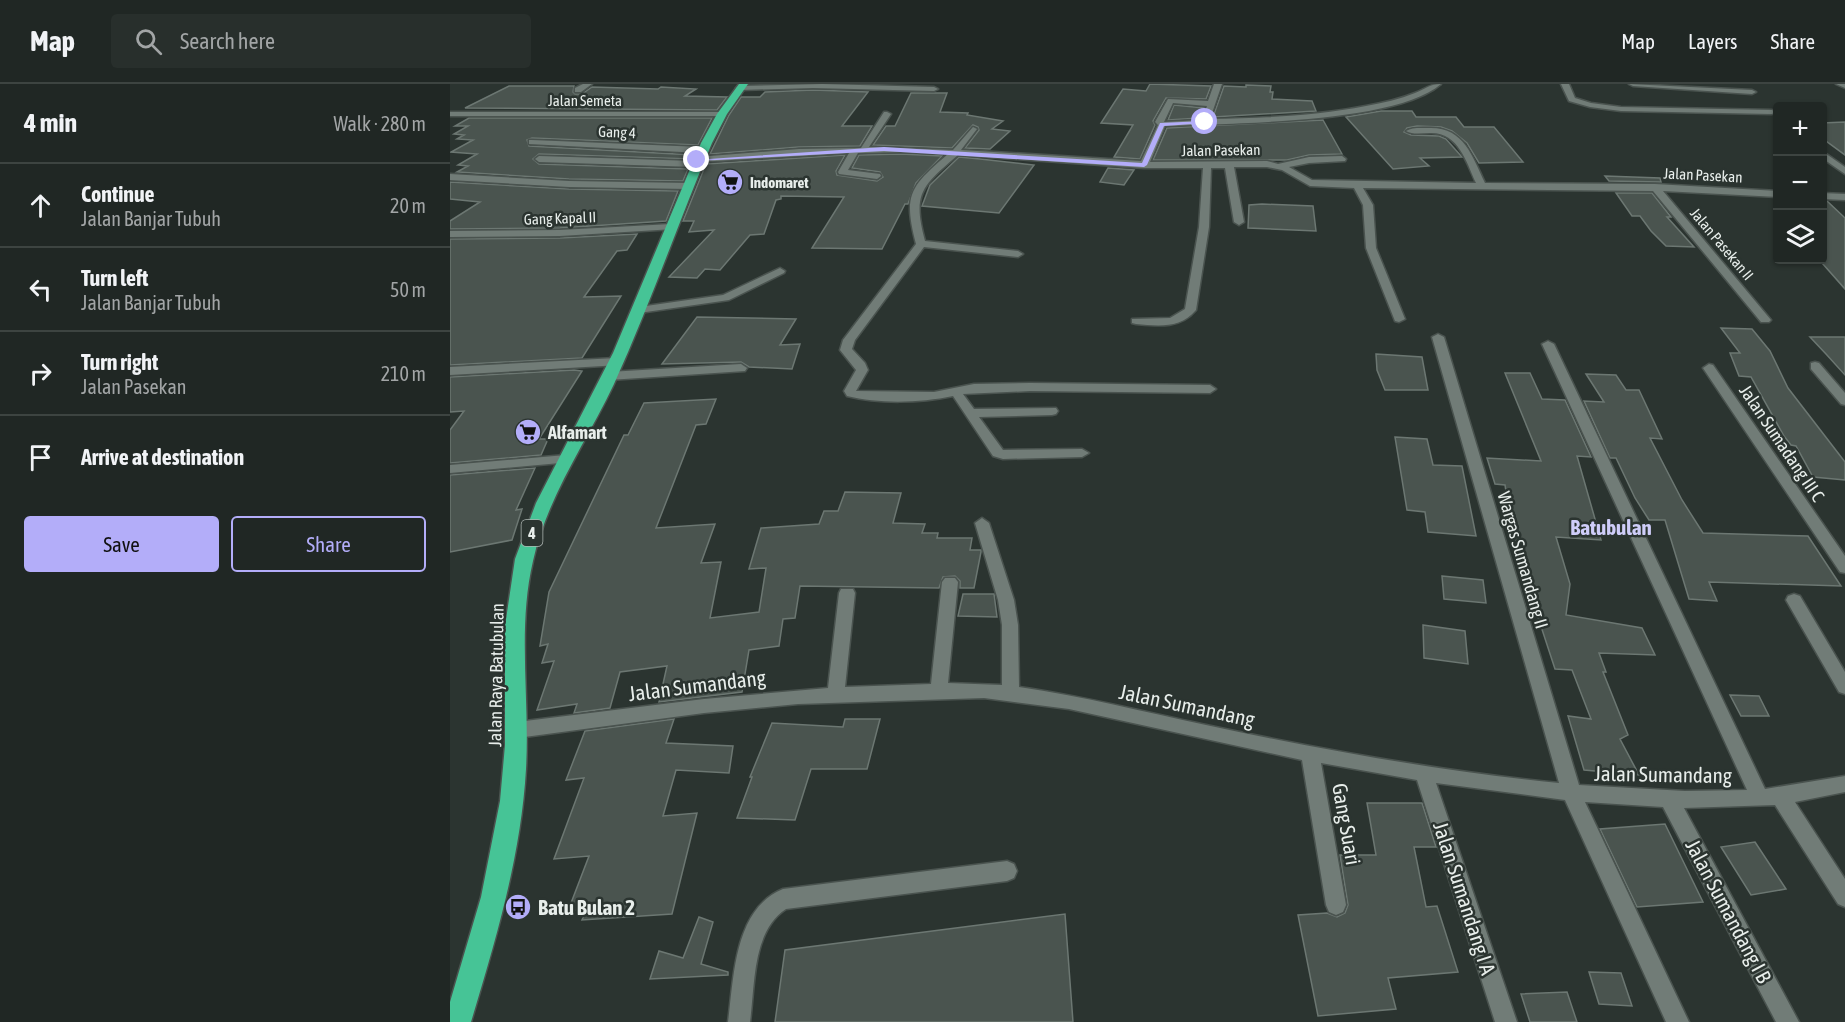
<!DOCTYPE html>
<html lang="en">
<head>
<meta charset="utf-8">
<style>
  :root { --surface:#202724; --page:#282f2c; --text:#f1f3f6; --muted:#a2a5a6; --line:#3d4441; --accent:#b3adf9 }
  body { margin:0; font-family:"Asap Condensed",sans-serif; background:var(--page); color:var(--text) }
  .controls { position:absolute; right:18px; top:18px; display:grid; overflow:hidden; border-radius:6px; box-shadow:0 2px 4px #0004 }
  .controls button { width:54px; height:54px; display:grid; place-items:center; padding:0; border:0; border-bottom:2px solid var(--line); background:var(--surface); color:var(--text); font:30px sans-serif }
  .stop { position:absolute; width:18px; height:18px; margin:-14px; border:4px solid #b3adf9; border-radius:50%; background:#fff }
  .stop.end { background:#b3adf9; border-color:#fff; box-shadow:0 2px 6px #0008 }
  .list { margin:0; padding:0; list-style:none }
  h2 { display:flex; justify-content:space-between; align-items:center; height:78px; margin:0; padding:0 24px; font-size:26px }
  h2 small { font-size:20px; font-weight:400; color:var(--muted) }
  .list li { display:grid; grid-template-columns:39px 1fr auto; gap:18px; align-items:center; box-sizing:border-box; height:84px; padding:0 24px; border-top:2px solid var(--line) }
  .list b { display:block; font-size:22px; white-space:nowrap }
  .list p { margin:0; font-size:20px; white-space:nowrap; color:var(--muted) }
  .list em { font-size:20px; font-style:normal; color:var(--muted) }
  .actions { display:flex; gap:12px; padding:18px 24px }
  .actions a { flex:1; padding:14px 0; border:2px solid var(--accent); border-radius:6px; text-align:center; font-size:21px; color:var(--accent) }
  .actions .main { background:var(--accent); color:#111 }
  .icon { flex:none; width:33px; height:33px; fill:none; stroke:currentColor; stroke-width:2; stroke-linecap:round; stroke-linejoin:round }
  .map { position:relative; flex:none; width:1395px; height:938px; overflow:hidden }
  header { display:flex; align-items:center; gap:36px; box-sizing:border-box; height:84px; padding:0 30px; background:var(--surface); border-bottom:2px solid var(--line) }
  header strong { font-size:28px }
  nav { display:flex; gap:33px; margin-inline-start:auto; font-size:21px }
  .search { width:420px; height:54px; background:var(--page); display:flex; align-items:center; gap:15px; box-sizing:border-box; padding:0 21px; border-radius:6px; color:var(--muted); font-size:22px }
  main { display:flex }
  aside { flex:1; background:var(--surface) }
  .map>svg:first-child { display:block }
  .building { fill:#4a544f; stroke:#6c7772; stroke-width:1.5 }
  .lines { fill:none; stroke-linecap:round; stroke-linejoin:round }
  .minor-casing { stroke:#4a534f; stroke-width:3 }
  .highway-casing { stroke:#4a534f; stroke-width:3 }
  .minor { fill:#717c77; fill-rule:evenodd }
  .highway { fill:#46c496; fill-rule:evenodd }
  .route { fill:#b3adf9 }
  .labels { text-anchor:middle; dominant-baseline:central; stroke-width:5; stroke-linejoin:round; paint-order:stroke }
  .far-street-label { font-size:15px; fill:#e8eeeb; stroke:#2b3430 }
  .far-poi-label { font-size:15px; font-weight:bold; fill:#e8eeeb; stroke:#2b3430; text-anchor:start }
  .shield { fill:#2b3430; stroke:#afb6b3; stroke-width:1.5 }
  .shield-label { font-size:16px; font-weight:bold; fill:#e8eeeb }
  .poi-label { font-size:18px; font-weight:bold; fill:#e8eeeb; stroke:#2b3430; text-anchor:start }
  .street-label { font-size:18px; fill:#e8eeeb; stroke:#2b3430 }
  .quarter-label { font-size:21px; font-weight:bold; fill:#cfcdf9; stroke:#2b3430 }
  .near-street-label { font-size:21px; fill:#e8eeeb; stroke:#2b3430 }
  .near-poi-label { font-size:21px; font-weight:bold; fill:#e8eeeb; stroke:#2b3430; text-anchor:start }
</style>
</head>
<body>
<header>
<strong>Map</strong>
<div class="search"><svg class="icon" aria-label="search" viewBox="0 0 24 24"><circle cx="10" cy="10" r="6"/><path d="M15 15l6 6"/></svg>Search here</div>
<nav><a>Map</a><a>Layers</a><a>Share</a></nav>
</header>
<main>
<aside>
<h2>4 min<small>Walk · 280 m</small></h2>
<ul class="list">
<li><svg class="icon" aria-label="ahead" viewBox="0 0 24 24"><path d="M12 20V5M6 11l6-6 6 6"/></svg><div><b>Continue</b><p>Jalan Banjar Tubuh</p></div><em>20 m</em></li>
<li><svg class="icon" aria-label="left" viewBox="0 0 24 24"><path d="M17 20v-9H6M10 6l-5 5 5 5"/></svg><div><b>Turn left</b><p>Jalan Banjar Tubuh</p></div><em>50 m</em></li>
<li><svg class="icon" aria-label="right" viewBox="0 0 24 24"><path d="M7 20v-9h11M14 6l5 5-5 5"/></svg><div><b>Turn right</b><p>Jalan Pasekan</p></div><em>210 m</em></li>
<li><svg class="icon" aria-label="arrive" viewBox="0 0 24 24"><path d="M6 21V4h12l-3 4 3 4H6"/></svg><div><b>Arrive at destination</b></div></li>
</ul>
<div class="actions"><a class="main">Save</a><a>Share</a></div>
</aside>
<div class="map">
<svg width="1395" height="938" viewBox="0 0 1395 938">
  <rect width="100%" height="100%" fill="#2b3430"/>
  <path class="building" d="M700,0L761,2L756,15L716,14L703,37L705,41L690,75L664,73L683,41L651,39L673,5L696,7Z
    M796,1L821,2L820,8H823L822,15L862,17L866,27L763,33L774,2L796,3Z
    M59,2H124L123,8L125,10H132L142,3L208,5L211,3L246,5L235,12L277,13L267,26L15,24Z
    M363,6L418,8L392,42H422L410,62L349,63L260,70L279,31L291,13H310L315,8Z
    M461,9H497L490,28L518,29L517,31L553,37L542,45L560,47L540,65L515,64L529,46L528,43L523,41L502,64L423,61L436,42H445Z
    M724,21L754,24L750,34L718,36Z
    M931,27H962L966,33H1006L1014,43H1044L1073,78L1029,79L1017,59L1002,47L991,43L967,42L957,44L954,48L961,51L989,52L996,55L1012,73L970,74L979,82L943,85L896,33Z
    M19,34H262L248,61L82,54L77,56L79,62L244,71L242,75L89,70L83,75L89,80L238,85L233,97L119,95L7,88L18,82L8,81L27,70L1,68L23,56L7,55L14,51L4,50L18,42H5Z
    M873,36L892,70L859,71L837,76H703L717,44Z
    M1395,38V71L1372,54V39Z
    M451,70L492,72L466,99L458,120H455L432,165L362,164L394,113L331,112V115L326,116L314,150L300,151L270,186L255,185L247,194L219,193L264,146L239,148L244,137H233L256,80L395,71L386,87L387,91L427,97L433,93L430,88L402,84L409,71Z
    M509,73L530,75L584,81L549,129L472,122L480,101Z
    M658,84L684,86L674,101L650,98Z
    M1155,92L1210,94L1211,98L1159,97Z
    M0,98L119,105L228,107L216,137L110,144L0,145V137L30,118L0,115Z
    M1166,109H1202L1221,133H1217L1244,163L1216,162L1201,147L1190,132H1182Z
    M1372,117H1377L1395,134V205L1372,179Z
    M812,120L863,122L866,147L798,144L799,121Z
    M187,150L177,166L167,167L134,213L171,212L132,274L0,281V155L110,154Z
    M247,233L346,235L330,261L350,260L342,285L299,283L291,278L212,280Z
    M1271,244L1302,245L1320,267L1338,304L1395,378V396L1363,393L1346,362L1341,361L1334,352L1301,293L1289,292L1280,269H1290Z
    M1360,253H1395V291L1376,270Z
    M926,270L972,273L978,306H935L927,286Z
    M124,286L132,287L89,355H98L91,371L0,379V346L14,327L0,328V293Z
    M1055,289H1080L1092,315L1115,316L1141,373L1127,372L1151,456L1106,453L1120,500L1116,531L1192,544L1205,571L1149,569L1156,588H1153L1178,651L1170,655L1189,691L1134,686L1118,632L1141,635L1122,586L1105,585L1083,518H1086L1073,475H1066L1055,401L1045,400L1037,374L1091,377Z
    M1136,290L1166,291L1176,306H1189L1212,355L1200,354L1232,416L1253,449L1358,452L1391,502L1259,498L1267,517L1239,515L1215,436H1199L1185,414L1166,374H1160L1134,317L1154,318Z
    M266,315L256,340L246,341L206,444L265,440L251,479L271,478L260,534L309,528L316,484L299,485L311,444L369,440L374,427H388L395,408L451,409L443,439L475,440L472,449H488L487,454H522L520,466H531V468L524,504H510V497L505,492L493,493L489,504L350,502L345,534L333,535L329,562L299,566L292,608L209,618L217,582L170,588L160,624L124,629L127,620L87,626L104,577L92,579L98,560L90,562L99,508L174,351H178L194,319Z
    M945,353L977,355L983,381L1012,382L1026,452L978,448L975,428L957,426Z
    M85,384L66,426L72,425L62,456L0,468V391Z
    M992,492L1033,496L1036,519L994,515Z
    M513,510H544L547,533L508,532Z
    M973,541L1015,547L1018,580L974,574Z
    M1280,611L1309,612L1319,632H1291Z
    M224,635L216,659L283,662L279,689L226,686L213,732L247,729L222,830L132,836L137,825L118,827L139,772L104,775L134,694L116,696L135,647Z
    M395,635H430L417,685H361L345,736L287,734L302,693H300L322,639L393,643Z
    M917,719H972L986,763H964L976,823L987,822L1008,888L938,894L946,925L868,932L848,831L877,829L887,833L895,829L898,821L890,771H926Z
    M1215,740L1253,818L1187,823L1150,745Z
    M1305,758L1336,805L1301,811L1271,763Z
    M615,830L623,938H325L335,866Z
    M249,833L263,838L251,880L278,888V891L200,895L209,867L233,874Z
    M1139,888L1171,889L1182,922L1149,920Z
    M1117,908L1127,938H1080L1071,910Z"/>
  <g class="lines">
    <g class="minor-casing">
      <path id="minor" d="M133,0H142L131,8H125V4Z
        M372,0L484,3L488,5L484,7L363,4L290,6L286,4L290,2Z
        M764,0H772L760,35C812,34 865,32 916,22C933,19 950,15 965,9C975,5 980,0 991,0C945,40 778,39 715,42L700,78L817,77L828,80L859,73L892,72L896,75L895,77L859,79L839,83L862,96L1026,99C1016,77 1008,48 980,49C972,49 963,51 956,47C962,43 971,44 979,44C1014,43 1022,72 1035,99L1205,100L1328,107V113L1213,107L1321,236L1319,238H1311L1203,107L913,104L923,121L926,164L955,235L949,238L945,237L916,164L913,121L904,104L860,102L832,86L817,83H784L794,138L789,141L784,138L775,84H761L759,143L746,226C730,245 708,242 686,240L682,239V235L720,234L735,225L749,143L753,84H694L508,71C472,102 462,109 475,157L568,167L573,170L568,173L474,163L405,256L402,265L415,279L418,286L406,307L484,308L524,300L580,299L760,301L766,305L760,309L580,307L513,310L524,325L606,324L608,327L606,330L602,331L529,333L553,366L632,365L639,369L632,373L553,375L543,372L503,312C470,319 429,320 397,312L394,307L406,286L390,266L393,256L466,160C453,110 460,103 498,70L451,68L408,69L398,86L430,90L431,92L427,95L389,90L388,88L399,69L249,78V82L246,83L89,78L85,75L89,72L244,77V74L247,73L349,65L411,64L434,28H437L441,30L419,63L503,66L523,43L527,45L511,66L691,77L708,41L705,38L718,15L758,17ZM723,19L757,22L752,36L714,38Z
        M1111,0H1119L1125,14L1141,19L1171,23L1322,26L1326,28L1322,30L1171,27L1140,23L1119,17Z
        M1179,0L1302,6L1306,8L1302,10L1183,2Z
        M1386,0H1395V4Z
        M0,28H270L274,30L270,32H0Z
        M82,56L251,63L255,66L251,69L79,60V56Z
        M1372,67L1395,83V90L1372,74Z
        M0,90L119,97L239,99L244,102L239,105L119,103L0,96Z
        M1372,109L1395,110V116L1372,115Z
        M221,140L226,143L224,145L110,152L0,153V147L110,146Z
        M330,184L335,187L334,189L279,216L189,229L183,226L189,223L273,211Z
        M988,250L994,253L1129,701L1235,707L1297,706L1092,260L1098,257L1104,260L1315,705L1395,692V708L1345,718L1395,795V823L1388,820L1325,721L1234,724L1349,938H1326L1213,723L1135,718L1239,938H1216L1115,716L986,699L1067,938H1045L967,696L871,679L896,821L893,828L886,831L879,828L876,821L852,676L619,625L534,614L348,620L254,629L67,654L61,651L58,646L61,641L67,638L254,615L378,604L389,509L391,505H403L405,509L395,603L481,600L492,498L495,494H505L508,498L498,599L552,601V541L548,516L525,439L532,434L539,439L564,516L568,541L569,603C633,612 694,628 756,641C873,666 990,687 1109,699L982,253Z
        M166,274L170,275V281L0,291V283Z
        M1365,278L1369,279L1395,309V321L1391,320L1361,285V279Z
        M291,280L297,284L295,287L159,296L153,292L159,288Z
        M1259,280L1263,281L1395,472V489L1390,488L1253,284Z
        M116,371L121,372L123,375L121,378L0,389V381Z
        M1344,510L1350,512L1395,588V610L1389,608L1336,516L1338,512Z
        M557,777L564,780L567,787L564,794L557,797L336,825C302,847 305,901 300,938H278C284,893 284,825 333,805Z"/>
    </g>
    <g class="highway-casing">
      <path id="highway" d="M289,0H298L277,30L262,59C228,139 200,221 164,300C136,359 97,413 83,477C67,545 80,615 76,685C71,772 46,855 21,938H0V918L31,813L50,717L55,661V542L65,475L86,419L163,269L251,59L267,30Z"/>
    </g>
    <use href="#minor" class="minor"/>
    <use href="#highway" class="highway"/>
  </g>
  <path class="route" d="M755,37L757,39L714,42L697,81L694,83L434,67L247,77L244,76L434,63L692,79L710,39Z"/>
  <defs>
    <g id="supermarket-disc" transform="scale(1.35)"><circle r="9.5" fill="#b3adf9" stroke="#2b3430"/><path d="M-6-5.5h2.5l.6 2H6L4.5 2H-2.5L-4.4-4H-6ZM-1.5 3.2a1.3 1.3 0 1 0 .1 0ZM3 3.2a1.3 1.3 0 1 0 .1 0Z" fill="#111"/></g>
    <g id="bus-disc" transform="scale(1.35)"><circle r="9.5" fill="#b3adf9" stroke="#2b3430"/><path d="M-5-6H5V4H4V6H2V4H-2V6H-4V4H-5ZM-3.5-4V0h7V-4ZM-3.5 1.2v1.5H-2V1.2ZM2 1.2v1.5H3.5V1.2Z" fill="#111"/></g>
  </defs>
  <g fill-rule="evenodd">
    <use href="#supermarket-disc" x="280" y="98"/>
    <use href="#supermarket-disc" x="78" y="348"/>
    <use href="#bus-disc" x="68" y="823"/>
  </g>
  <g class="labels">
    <g class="far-street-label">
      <text x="135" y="16">Jalan Semeta</text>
      <text transform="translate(167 48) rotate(2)">Gang 4</text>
      <text transform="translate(771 66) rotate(-1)">Jalan Pasekan</text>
      <text transform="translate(1253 91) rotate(3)">Jalan Pasekan</text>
      <text transform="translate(110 134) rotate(-2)">Gang Kapal II</text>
      <text transform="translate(1272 160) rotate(50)">Jalan Pasekan II</text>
    </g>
    <g class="far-poi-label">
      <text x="300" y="98">Indomaret</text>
    </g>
    <rect class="shield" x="71.5" y="436" width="21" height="26" rx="4.5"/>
    <g class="shield-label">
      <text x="82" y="449">4</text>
    </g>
    <g class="poi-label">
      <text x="98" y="348">Alfamart</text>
    </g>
    <g class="street-label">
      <text transform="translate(1332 359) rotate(56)">Jalan Sumadang III C</text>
      <text transform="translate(1073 476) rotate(74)">Wargas Sumandang II</text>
      <text transform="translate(46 591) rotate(-89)">Jalan Raya Batubulan</text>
    </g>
    <g class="quarter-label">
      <text x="1161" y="443">Batubulan</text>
    </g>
    <g class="near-street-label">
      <text transform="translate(247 601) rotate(-7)">Jalan Sumandang</text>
      <text transform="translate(737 621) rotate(12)">Jalan Sumandang</text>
      <text transform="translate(1213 690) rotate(1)">Jalan Sumandang</text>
      <text transform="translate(897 740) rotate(80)">Gang Suari</text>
      <text transform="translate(1015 814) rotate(72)">Jalan Sumandang I A</text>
      <text transform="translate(1279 827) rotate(62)">Jalan Sumandang I B</text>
    </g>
    <g class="near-poi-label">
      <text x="88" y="823">Batu Bulan 2</text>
    </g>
  </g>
</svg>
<div class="controls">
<button>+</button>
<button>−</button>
<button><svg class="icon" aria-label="layers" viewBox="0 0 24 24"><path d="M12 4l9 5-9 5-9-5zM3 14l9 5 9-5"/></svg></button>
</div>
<div class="stop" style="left:755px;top:38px"></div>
<div class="stop end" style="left:247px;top:76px"></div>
</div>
</main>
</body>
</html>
